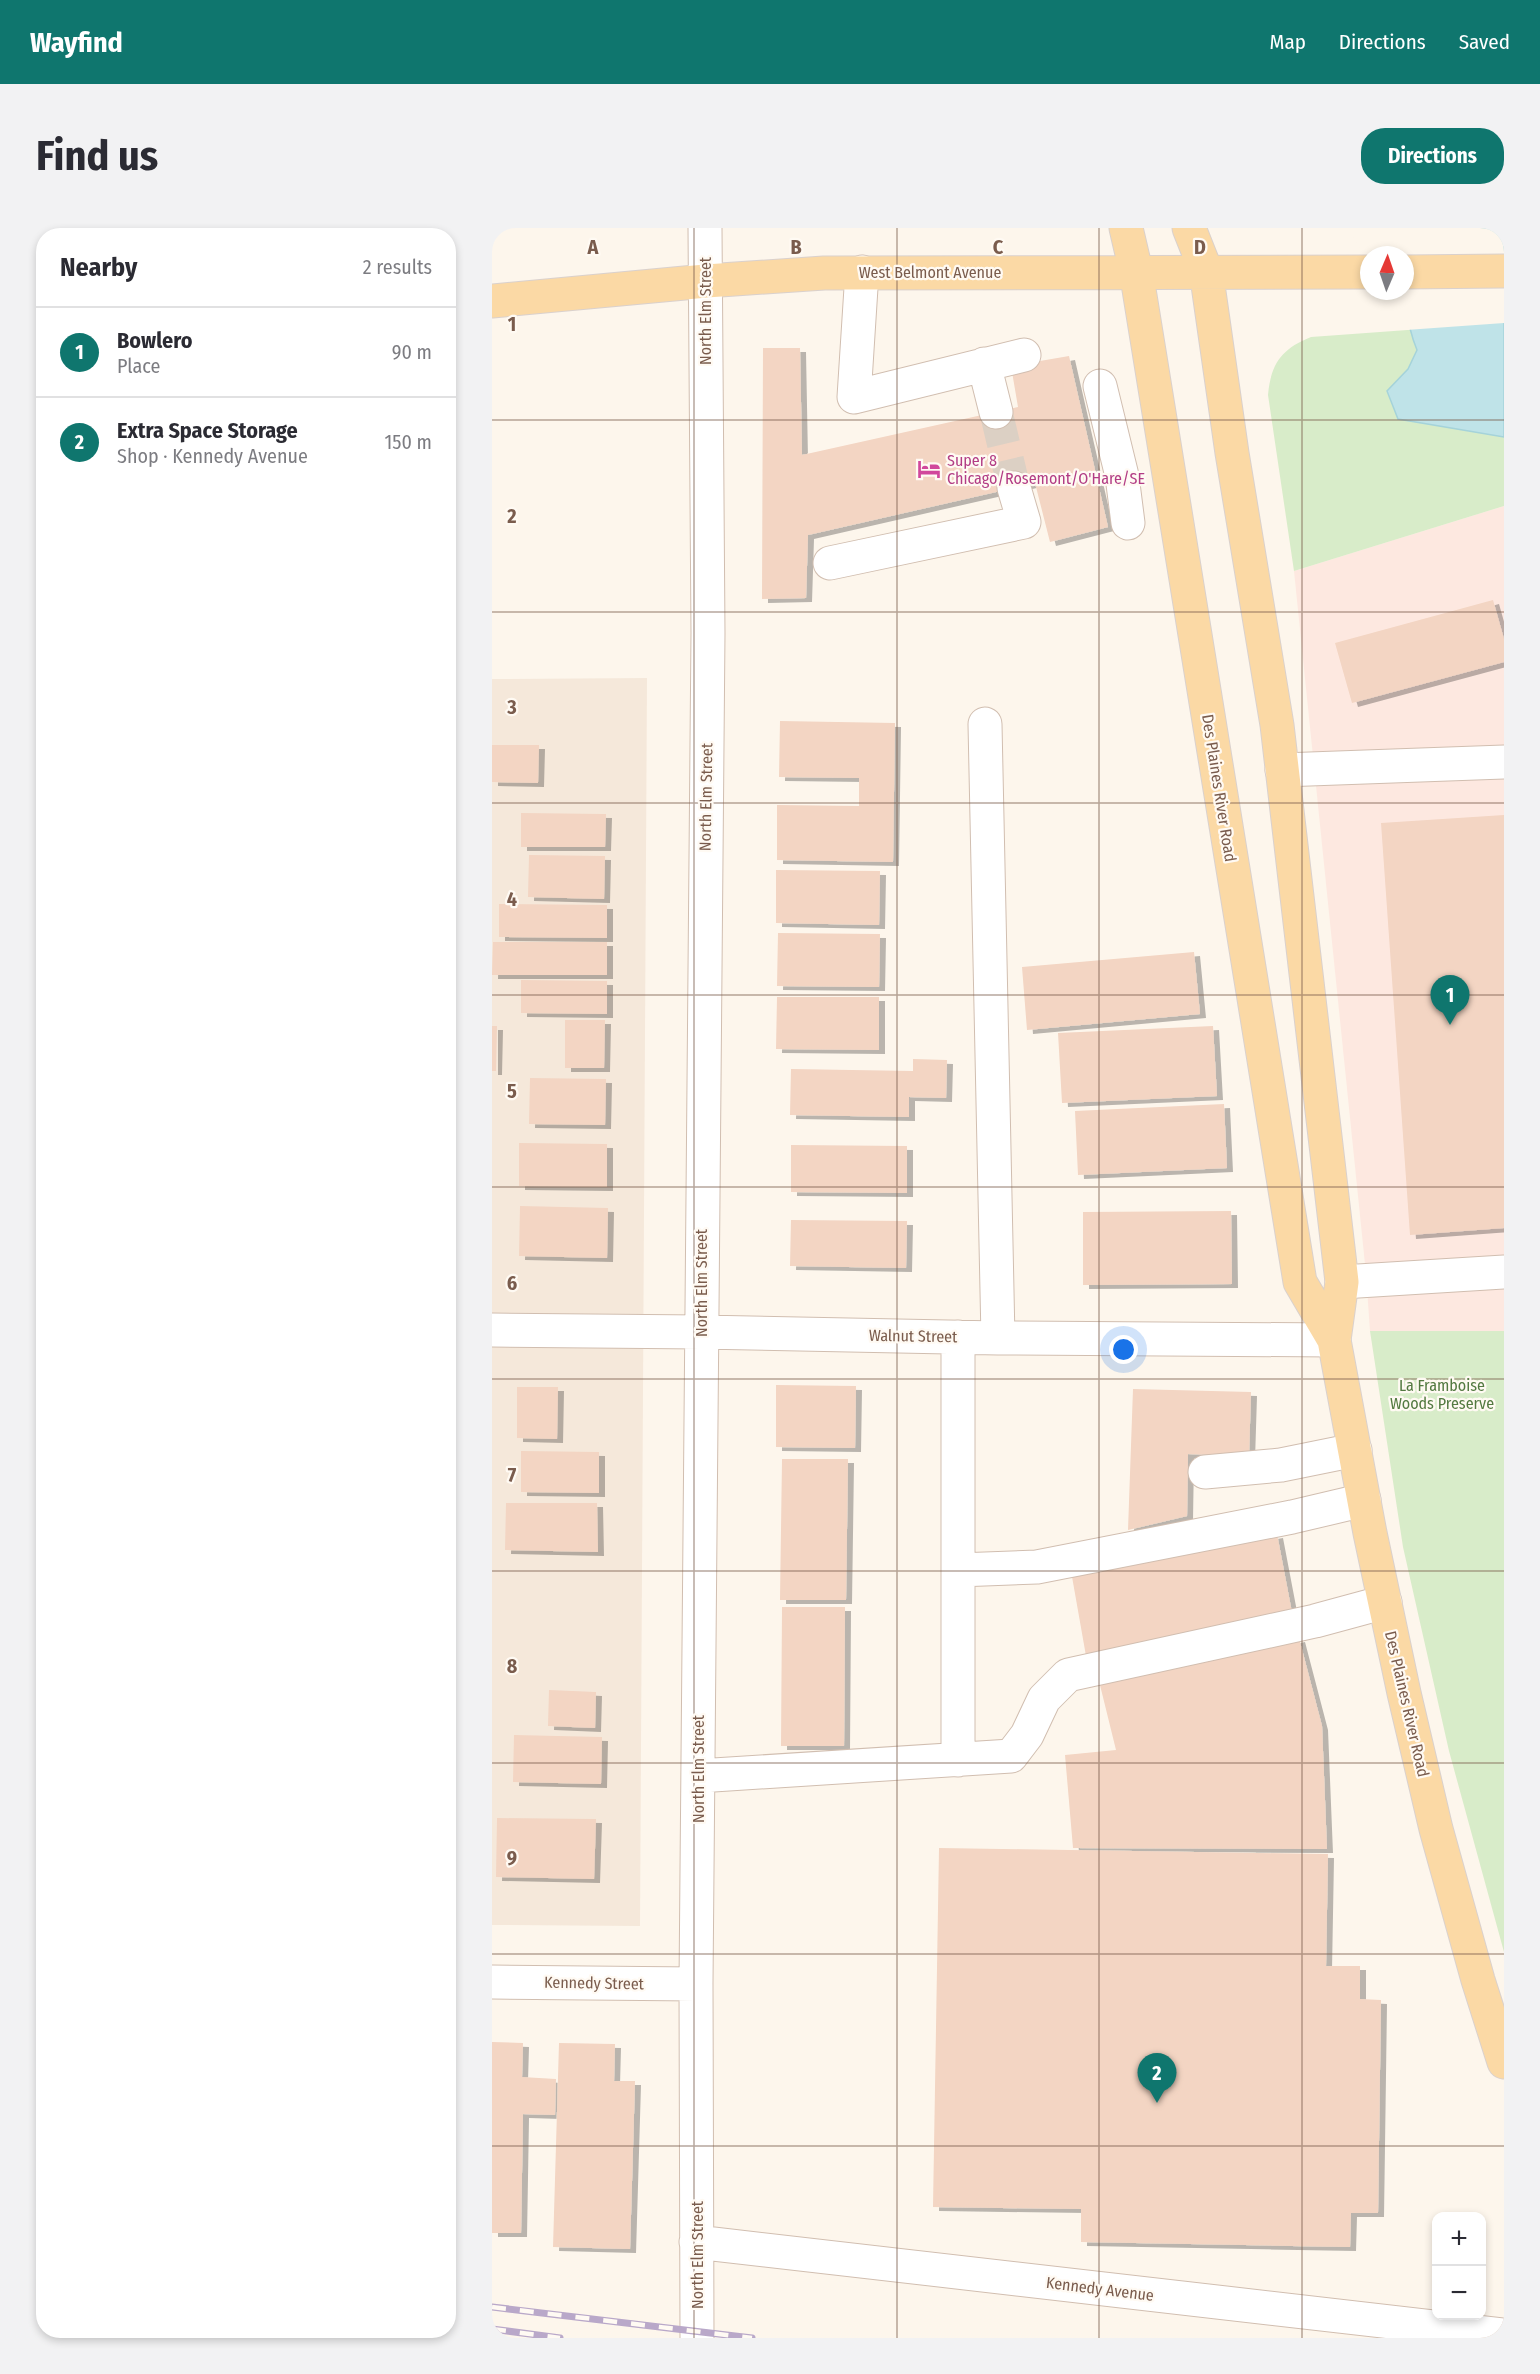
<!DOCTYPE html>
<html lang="en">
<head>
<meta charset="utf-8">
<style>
  :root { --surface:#fff; --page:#f2f2f3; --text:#2b2b33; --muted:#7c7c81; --line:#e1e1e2; --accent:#0f766e }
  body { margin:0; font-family:"Fira Sans Condensed",sans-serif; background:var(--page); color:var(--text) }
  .controls { position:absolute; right:18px; bottom:18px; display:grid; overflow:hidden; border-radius:12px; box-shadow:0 3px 9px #0003 }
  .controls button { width:54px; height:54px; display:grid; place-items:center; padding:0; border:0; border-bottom:2px solid var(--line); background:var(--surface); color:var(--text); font:30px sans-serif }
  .compass { position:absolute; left:868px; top:18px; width:54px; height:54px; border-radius:50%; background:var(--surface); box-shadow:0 3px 9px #0003; rotate:2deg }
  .you { position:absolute; left:632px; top:1122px; width:21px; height:21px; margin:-15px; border:4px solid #fff; border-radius:50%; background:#1a73e8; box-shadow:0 0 0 9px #1a73e833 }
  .badge { display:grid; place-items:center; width:39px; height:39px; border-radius:50%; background:var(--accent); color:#fff; font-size:20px; font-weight:700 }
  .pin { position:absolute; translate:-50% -50px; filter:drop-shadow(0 2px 3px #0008) }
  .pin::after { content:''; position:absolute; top:32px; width:21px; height:18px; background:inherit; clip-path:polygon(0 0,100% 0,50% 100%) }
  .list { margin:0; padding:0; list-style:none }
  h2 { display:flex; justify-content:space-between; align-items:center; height:78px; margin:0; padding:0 24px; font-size:26px }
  h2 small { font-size:20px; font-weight:400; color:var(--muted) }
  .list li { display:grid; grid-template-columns:39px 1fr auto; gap:18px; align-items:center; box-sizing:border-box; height:90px; padding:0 24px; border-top:2px solid var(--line) }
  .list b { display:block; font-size:22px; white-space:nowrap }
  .list p { margin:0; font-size:20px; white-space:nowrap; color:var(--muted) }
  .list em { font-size:20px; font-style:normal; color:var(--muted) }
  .map { position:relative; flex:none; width:1012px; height:2110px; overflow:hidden; border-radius:24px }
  header { display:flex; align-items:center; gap:36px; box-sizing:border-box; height:84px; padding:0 30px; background:var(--accent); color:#fff }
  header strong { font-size:28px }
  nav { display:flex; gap:33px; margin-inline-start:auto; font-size:21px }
  .intro { display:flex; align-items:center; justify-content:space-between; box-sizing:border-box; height:144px; padding:0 36px }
  h1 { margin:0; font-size:42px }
  .button { padding:15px 27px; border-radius:24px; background:var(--accent); color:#fff; font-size:21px; font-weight:700 }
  main { display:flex; gap:36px; padding:0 36px }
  aside { flex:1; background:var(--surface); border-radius:24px; box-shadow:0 3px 9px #0003 }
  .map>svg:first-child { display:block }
  .residential { fill:#f5e8da }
  .commercial { fill:#fde8e0 }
  .green { fill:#d8ecc9 }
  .water { fill:#bfe3e8; stroke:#a5d3da; stroke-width:1.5 }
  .pier { fill:#fdf6ec }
  .building { fill:#f3d5c3; filter:url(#shadow) }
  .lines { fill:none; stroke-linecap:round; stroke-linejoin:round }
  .minor-tunnel { stroke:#dcd0c4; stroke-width:33; stroke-dasharray:33 16; stroke-linecap:butt }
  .minor-casing { stroke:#d1beb0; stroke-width:35 }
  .major-casing { stroke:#dad1cd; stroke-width:35 }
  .minor { stroke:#fff; stroke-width:33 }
  .major { stroke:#fbd9a5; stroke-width:33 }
  .rail-casing { stroke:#b9a8c9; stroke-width:7 }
  .rail { stroke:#fffaf3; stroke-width:4.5; stroke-dasharray:14; stroke-linecap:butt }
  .grid { fill:none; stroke:#7a5c4d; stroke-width:1.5; stroke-opacity:0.55 }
  .labels { text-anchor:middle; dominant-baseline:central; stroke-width:4.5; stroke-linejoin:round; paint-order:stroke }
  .street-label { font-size:16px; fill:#7a5c4d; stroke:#fffaf3 }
  .hotel-label { font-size:16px; fill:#b23c85; stroke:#fffaf3; text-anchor:start }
  .park-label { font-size:16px; fill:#537a41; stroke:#fffaf3 }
  .grid-label { font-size:20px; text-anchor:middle; font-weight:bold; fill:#7a5c4d; stroke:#fffaf3; stroke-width:4.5; stroke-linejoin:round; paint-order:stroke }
</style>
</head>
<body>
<header>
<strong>Wayfind</strong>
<nav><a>Map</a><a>Directions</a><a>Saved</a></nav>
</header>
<div class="intro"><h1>Find us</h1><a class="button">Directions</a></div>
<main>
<aside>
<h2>Nearby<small>2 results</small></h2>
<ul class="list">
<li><span class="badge">1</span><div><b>Bowlero</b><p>Place</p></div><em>90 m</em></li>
<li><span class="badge">2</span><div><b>Extra Space Storage</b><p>Shop · Kennedy Avenue</p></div><em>150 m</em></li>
</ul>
</aside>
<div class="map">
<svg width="1012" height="2110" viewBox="0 0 1012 2110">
  <defs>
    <filter id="shadow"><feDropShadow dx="6" dy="4" stdDeviation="0" flood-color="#0004"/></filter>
  </defs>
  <rect width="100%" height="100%" fill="#fdf6ec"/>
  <path class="residential" d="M155,450L148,1698L0,1697V451Z"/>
  <path class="commercial" d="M1012,278V1103H878L874,1046L802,343Z"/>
  <path class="green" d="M1012,95V278L802,343L776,167C779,136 789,121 819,109Z
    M878,1103H1012V1724L957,1523L911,1319Z"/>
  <path class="water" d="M859,0H1012V209L906,191L895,163L916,141L925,122C912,91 913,60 913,27H877Z"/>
  <path class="pier" d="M856,0H1012V95L914,102L892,63H913V27H877V35Z"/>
  <path class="building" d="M271,120H308L310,227L526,179L519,138L577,128L616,299L558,314L543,255L316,307L314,370L270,371Z
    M1001,372L1012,411V434L860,475L843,415Z
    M288,493L403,495L401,634L285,632V577L367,578V550L287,549Z
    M0,517H47L46,555L0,554Z
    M29,585L114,586L113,619H29Z
    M1012,587V1000L918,1007L889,595Z
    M37,627L113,628L112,671L36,669Z
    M284,642L388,643L387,697L284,695Z
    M7,676L115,677V710L7,709Z
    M286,705L388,706L387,759L285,758Z
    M1,714H115V747H0Z
    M702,724L708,786L535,802L530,739Z
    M29,752L115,753V786L29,785Z
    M285,769H387V822L284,821Z
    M73,792H113L112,840H73Z
    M0,798H5L4,843H0Z
    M721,798L725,868L570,875L566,805Z
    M421,831L455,832L454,870L417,869V889L298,887L299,841L421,843Z
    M38,850L114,851L113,897L37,896Z
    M732,876L735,940L586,947L583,883Z
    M27,915L115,916V959L27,958Z
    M299,917L415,918V965L299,964Z
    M28,978L116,980L115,1030L27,1028Z
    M739,983L740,1056L591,1057V984Z
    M299,992L415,993L414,1040L298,1038Z
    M284,1157L364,1158L363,1220L284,1219Z
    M25,1159H66L65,1211L25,1210Z
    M641,1161L759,1164L757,1228L696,1226L695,1288L636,1302Z
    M29,1223L107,1224V1265L29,1264Z
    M290,1231H356L354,1372H288Z
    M14,1275H105L106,1324L13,1322Z
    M785,1306L801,1390L594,1428L579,1343Z
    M290,1379H353L352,1518H289Z
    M807,1410L830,1498L835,1621L581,1620L573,1527L624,1522L607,1453Z
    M57,1462L104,1464L103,1500L56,1498Z
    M22,1507L110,1509L109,1556L21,1554Z
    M5,1590L104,1591L102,1651L4,1649Z
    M447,1620L836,1626L834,1738H868V1771L889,1772L886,1985H859L858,2019L589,2014V1981L441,1979Z
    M0,1814L31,1815L30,1849L64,1851L63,1887L31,1886L29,2005H0Z
    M67,1815L123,1816L122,1853H143L138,2021L61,2019Z"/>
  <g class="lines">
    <path class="minor-tunnel" d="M504,184L522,260"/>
    <g class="minor-casing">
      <path id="minor" d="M370,44L362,169L532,127
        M492,136L504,184
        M608,158L630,248L636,295
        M338,335L532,294L522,260
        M493,496L506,1110
        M790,542L1012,534
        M850,1054L1012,1044
        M0,1102L209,1104L506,1110L842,1112
        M466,1109V1532
        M713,1244L789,1237L863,1222
        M466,1342L545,1339L800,1289L872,1272
        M206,1548L519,1528L535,1507L552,1471L576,1447L823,1393L893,1374
        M0,1754L204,1756
        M204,2014L1012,2107
        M205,2110L204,1756L216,405L213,0"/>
    </g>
    <g class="major-casing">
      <path id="major" d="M634,0L644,43L808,1054L842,1112
        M697,0L714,43L740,225L785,497L850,1054L842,1112L878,1305L912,1465L944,1601L986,1752L1012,1834
        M913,44L1012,43
        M0,73L214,53L332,45L877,44"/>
    </g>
    <use href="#minor" class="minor"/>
    <use href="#major" class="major"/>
    <g class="rail-casing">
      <path id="rail" d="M0,2079L260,2110
        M0,2101L68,2110"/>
    </g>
    <use href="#rail" class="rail"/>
  </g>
  <path class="grid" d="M202,0V2110M405,0V2110M607,0V2110M810,0V2110M0,192H1012M0,384H1012M0,575H1012M0,767H1012M0,959H1012M0,1151H1012M0,1343H1012M0,1535H1012M0,1726H1012M0,1918H1012"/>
  <defs>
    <g id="hotel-bare" transform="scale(1.8)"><path d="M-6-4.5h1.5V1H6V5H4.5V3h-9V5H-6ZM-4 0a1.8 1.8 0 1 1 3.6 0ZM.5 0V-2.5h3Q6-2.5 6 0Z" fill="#d1479c" stroke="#fffaf3" stroke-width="2.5" paint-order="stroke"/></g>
  </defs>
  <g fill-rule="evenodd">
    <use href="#hotel-bare" x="437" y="241"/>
  </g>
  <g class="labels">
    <g class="street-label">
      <text x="438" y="44">West Belmont Avenue</text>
      <text transform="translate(213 83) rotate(-90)">North Elm Street</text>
      <text transform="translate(727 560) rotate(81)">Des Plaines River Road</text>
      <text transform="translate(214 569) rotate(-89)">North Elm Street</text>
      <text transform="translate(209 1055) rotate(-90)">North Elm Street</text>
      <text transform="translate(421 1108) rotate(1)">Walnut Street</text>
      <text transform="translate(915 1476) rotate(77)">Des Plaines River Road</text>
      <text transform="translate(206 1541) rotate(-90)">North Elm Street</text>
      <text transform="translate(102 1755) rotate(1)">Kennedy Street</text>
      <text transform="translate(205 2027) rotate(-90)">North Elm Street</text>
      <text transform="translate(608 2061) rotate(7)">Kennedy Avenue</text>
    </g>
    <g class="hotel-label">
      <text x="455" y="232">Super 8<tspan x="455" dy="18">Chicago/Rosemont/O'Hare/SE</tspan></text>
    </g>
    <g class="park-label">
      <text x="950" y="1157">La Framboise<tspan x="950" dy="18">Woods Preserve</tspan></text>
    </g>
  </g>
  <g class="grid-label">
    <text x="101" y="26">A</text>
    <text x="304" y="26">B</text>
    <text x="506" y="26">C</text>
    <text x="708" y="26">D</text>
    <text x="20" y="103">1</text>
    <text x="20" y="295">2</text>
    <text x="20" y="486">3</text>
    <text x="20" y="678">4</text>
    <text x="20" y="870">5</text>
    <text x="20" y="1062">6</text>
    <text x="20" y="1254">7</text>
    <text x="20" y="1445">8</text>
    <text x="20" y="1637">9</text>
  </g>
</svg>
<div class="controls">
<button>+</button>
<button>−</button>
</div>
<svg class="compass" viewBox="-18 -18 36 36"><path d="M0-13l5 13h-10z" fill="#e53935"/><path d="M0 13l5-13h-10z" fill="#7c7c81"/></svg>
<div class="you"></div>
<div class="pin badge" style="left:958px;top:797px">1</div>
<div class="pin badge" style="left:665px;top:1875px">2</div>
</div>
</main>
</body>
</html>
